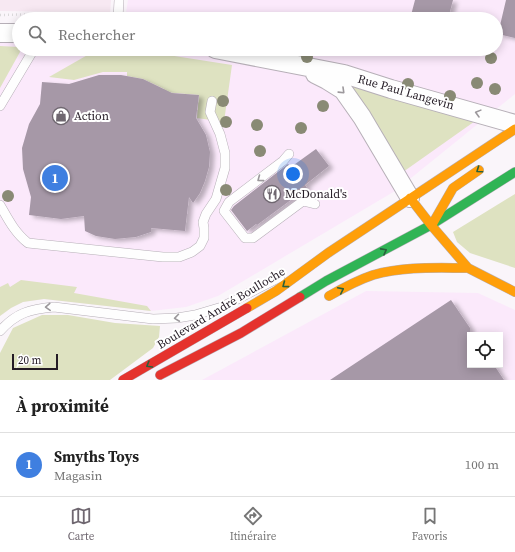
<!DOCTYPE html>
<html lang="fr">
<head>
<meta charset="utf-8">
<style>
  :root { --surface:#fff; --page:#f2f2f2; --text:#222; --muted:#767676; --line:#e0e0e0; --accent:#6f6770 }
  body { margin:0; font-family:"Source Serif 4",serif; background:var(--page); color:var(--text) }
  .controls { position:absolute; right:12px; bottom:12px; display:grid; overflow:hidden; border-radius:0px; box-shadow:0 2px 10px #0003 }
  .controls button { width:36px; height:36px; display:grid; place-items:center; padding:0; border:0; border-bottom:1px solid var(--line); background:var(--surface); color:var(--text); font:20px sans-serif }
  .scale { position:absolute; left:12px; bottom:10px; width:46px; box-sizing:border-box; padding-left:4px; border:2px solid #241b25; border-top:0; font-size:11px; line-height:14px; white-space:nowrap; color:#241b25; -webkit-text-stroke:3px #fff; paint-order:stroke }
  .you { position:absolute; left:293px; top:174px; width:14px; height:14px; margin:-10px; border:3px solid #fff; border-radius:50%; background:#1a73e8; box-shadow:0 0 0 6px #1a73e833 }
  .badge { display:grid; place-items:center; width:26px; height:26px; border-radius:50%; background:var(--accent); color:#fff; font-size:13px; font-weight:700 }
  .pin { position:absolute; translate:-50% -50%; border:2px solid #fff; box-shadow:0 1px 4px #0006 }
  .list { margin:0; padding:0; list-style:none }
  h2 { display:flex; justify-content:space-between; align-items:center; height:52px; margin:0; padding:0 16px; font-size:17px }
  h2 small { font-size:13px; font-weight:400; color:var(--muted) }
  .list li { display:grid; grid-template-columns:26px 1fr auto; gap:12px; align-items:center; box-sizing:border-box; height:64px; padding:0 16px; border-top:1px solid var(--line) }
  .list b { display:block; font-size:15px; white-space:nowrap }
  .list p { margin:0; font-size:13px; white-space:nowrap; color:var(--muted) }
  .list em { font-size:13px; font-style:normal; color:var(--muted) }
  .icon { flex:none; width:22px; height:22px; fill:none; stroke:currentColor; stroke-width:2; stroke-linecap:round; stroke-linejoin:round }
  .map { position:relative; flex:none; width:515px; height:380px; overflow:hidden }
  .search { position:absolute; background:var(--surface); box-shadow:0 2px 10px #0003; left:12px; right:12px; top:12px; height:44px; display:flex; align-items:center; gap:10px; box-sizing:border-box; padding:0 14px; border-radius:22px; color:var(--muted); font-size:15px }
  .sheet { height:116px; background:var(--surface) }
  nav { display:flex; justify-content:space-around; align-items:center; box-sizing:border-box; height:56px; border-top:1px solid var(--line); background:var(--surface); font-size:11px; color:var(--muted) }
  nav a { display:grid; justify-items:center; gap:2px }
  nav .on { color:var(--accent) }
  .map>svg:first-child { display:block }
  .built { fill:#fbe9fb; fill-rule:evenodd }
  .education { fill:#f7e8f2 }
  .green { fill:#dee2c1 }
  .building { fill:#a698a7; filter:url(#shadow) }
  .lines { fill:none; stroke-linecap:round; stroke-linejoin:round }
  .lane-casing { stroke:#b6afb7; stroke-width:10 }
  .street-casing { stroke:#b6afb7; stroke-width:20 }
  .fast-casing { stroke:#b6afb7; stroke-width:10 }
  .slow-casing { stroke:#b6afb7; stroke-width:10 }
  .jam-casing { stroke:#b6afb7; stroke-width:10 }
  .path { stroke:#dbd9db; stroke-width:2.5; stroke-dasharray:1 3; stroke-linecap:butt }
  .lane { stroke:#fefefe; stroke-width:9 }
  .street { stroke:#fefefe; stroke-width:18 }
  .fast { stroke:#30b455; stroke-width:9 }
  .slow { stroke:#ff9f0a; stroke-width:9 }
  .jam { stroke:#e5322d; stroke-width:9 }
  .tree { fill:#898a75 }
  .oneway { stroke:#9c989c }
  .oneway2 { stroke:#29603b }
  .labels { text-anchor:middle; dominant-baseline:central; stroke-width:4; stroke-linejoin:round; paint-order:stroke }
  .street-label { font-size:12px; fill:#241b25; stroke:#fff }
  .poi-label { font-size:12px; fill:#241b25; stroke:#fff; text-anchor:start }
</style>
</head>
<body>
<div class="map">
<svg width="515" height="380" viewBox="0 0 515 380">
  <defs>
    <filter id="shadow"><feDropShadow dx="4.5" dy="2.5" stdDeviation="2" flood-color="#0004"/></filter>
  </defs>
  <rect width="100%" height="100%" fill="#faf5fa"/>
  <path class="built" d="M128,0H515V94L395,191L218,296L186,307L151,311L44,299L23,302L11,308L0,316V41L19,42V49H496V19H125Z
    M366,291L478,293L515,310V380H202ZM470,335H500V365H470Z"/>
  <path class="education" d="M0,0H111L110,14L76,12L0,11Z"/>
  <path class="green" d="M0,46L19,47L20,52L0,88Z
    M98,49L168,55L232,65L224,122L197,118L199,95L163,92L164,89L143,79L127,76V72H103L74,80L49,77Z
    M346,83L478,119L403,172Z
    M515,194V268L470,253L457,242L453,232Z
    M21,280L77,287L74,293L147,306L151,311L44,299L23,302L11,308L0,316V287L8,283L10,287Z
    M42,315H68L115,323L160,326L159,337L153,348L110,380H0V353L13,328Z"/>
  <path class="building" d="M415,0H453L448,19H410Z
    M506,0H515V38L498,34Z
    M99,75H121L143,79L172,93L199,95L196,118L206,135L210,152L209,167L205,181L200,193L193,203L189,197L185,231L151,228V232L136,237L115,239L96,236L85,231L84,216L61,219L29,215L31,197L23,169L22,148L29,124L40,104L42,82L69,84Z
    M316,149L329,166L305,185L307,188L257,225L256,224L247,231L231,210L234,206L288,164L291,167Z
    M451,300L470,328V365H494L504,380H330Z"/>
  <g class="lines">
    <g class="lane-casing">
      <path id="lane" d="M118,19L119,0
        M0,106L34,49
        M289,154L283,161L229,202L224,211L245,238H253L303,201L315,204
        M0,205C8,219 15,233 28,243L163,257H179L192,252L200,246L204,238V228L203,222L206,214L216,199L225,168V153L220,134L210,112L212,101
        M0,331C16,313 30,309 54,307L153,319L177,318L195,315L222,307L280,277"/>
    </g>
    <g class="street-casing">
      <path id="street" d="M0,33H19
        M215,49L344,74L391,89L515,124
        M315,74L327,80L343,90L362,117L410,198"/>
    </g>
    <g class="fast-casing">
      <path id="fast" d="M300,297L326,281L431,225L515,172"/>
    </g>
    <g class="slow-casing">
      <path id="slow" d="M410,198L431,225L468,268L515,292
        M433,223L453,188L479,170
        M329,296C343,288 358,280 373,275C404,266 437,268 468,268
        M247,308L276,291L328,253L515,129"/>
    </g>
    <g class="jam-casing">
      <path id="jam" d="M160,375L241,333L300,297
        M123,380L247,308"/>
    </g>
    <path class="path" d="M0,15L42,14L107,18"/>
    <use href="#lane" class="lane"/>
    <use href="#street" class="street"/>
    <use href="#fast" class="fast"/>
    <use href="#slow" class="slow"/>
    <use href="#jam" class="jam"/>
  </g>
  <g class="tree">
    <circle cx="307" cy="57" r="6"/>
    <circle cx="491" cy="58" r="6"/>
    <circle cx="477" cy="83" r="6"/>
    <circle cx="408" cy="84" r="6"/>
    <circle cx="495" cy="89" r="6"/>
    <circle cx="450" cy="96" r="6"/>
    <circle cx="223" cy="101" r="6"/>
    <circle cx="323" cy="106" r="6"/>
    <circle cx="226" cy="122" r="6"/>
    <circle cx="257" cy="125" r="6"/>
    <circle cx="301" cy="128" r="6"/>
    <circle cx="260" cy="151" r="6"/>
    <circle cx="226" cy="190" r="6"/>
    <circle cx="8" cy="196" r="6"/>
  </g>
  <defs><path id="oneway-chevron" d="M-2-3.5L2.5 0L-2 3.5" fill="none" stroke-width="1.6" stroke-linecap="round" stroke-linejoin="round"/></defs>
  <g class="oneway">
    <use href="#oneway-chevron" transform="translate(342 91) rotate(44)"/>
    <use href="#oneway-chevron" transform="translate(478 113) rotate(-165)"/>
    <use href="#oneway-chevron" transform="translate(260 179) rotate(143)"/>
    <use href="#oneway-chevron" transform="translate(48 307) rotate(177)"/>
    <use href="#oneway-chevron" transform="translate(177 318) rotate(172)"/>
  </g>
  <g class="oneway2">
    <use href="#oneway-chevron" transform="translate(479 170) rotate(145)"/>
    <use href="#oneway-chevron" transform="translate(384 251) rotate(-28)"/>
    <use href="#oneway-chevron" transform="translate(285 285) rotate(143)"/>
    <use href="#oneway-chevron" transform="translate(341 290) rotate(-26)"/>
    <use href="#oneway-chevron" transform="translate(149 365) rotate(150)"/>
  </g>
  <defs>
    <g id="shop-ring" transform="scale(0.9)"><circle r="9.5" fill="#fff" stroke="#6f6770" stroke-width="1.5"/><path d="M-5-2.5h2.3a2.7 3.5 0 0 1 5.4 0H5L5.5 6h-11ZM-1.5-2.5h3a1.5 2.3 0 0 0-3 0Z" fill="#6f6770"/></g>
    <g id="restaurant-ring" transform="scale(0.9)"><circle r="9.5" fill="#fff" stroke="#6f6770" stroke-width="1.5"/><path d="M-5-6h1v4h1v-4h1v4h1v-4h1v5L-1.5 .5V6h-2V.5L-5-1ZM5-6V6H3V1.5H1.5Q1.5-4 5-6Z" fill="#6f6770"/></g>
  </defs>
  <g fill-rule="evenodd">
    <use href="#shop-ring" x="61" y="116"/>
    <use href="#restaurant-ring" x="272" y="194"/>
  </g>
  <g class="labels">
    <g class="street-label">
      <text transform="translate(406 92) rotate(16)">Rue Paul Langevin</text>
      <text transform="translate(221 308) rotate(-31)">Boulevard André Boulloche</text>
    </g>
    <g class="poi-label">
      <text x="74" y="116">Action</text>
      <text x="285" y="194">McDonald's</text>
    </g>
  </g>
</svg>
<div class="controls">
<button><svg class="icon" aria-label="locate" viewBox="0 0 24 24"><circle cx="12" cy="12" r="6"/><path d="M12 2v4M12 18v4M2 12h4M18 12h4"/></svg></button>
</div>
<div class="scale">20 m</div>
<div class="you"></div>
<div class="pin badge" style="left:55px;top:178px;background:#3f7fe0">1</div>
<div class="search"><svg class="icon" aria-label="search" viewBox="0 0 24 24"><circle cx="10" cy="10" r="6"/><path d="M15 15l6 6"/></svg>Rechercher</div>
</div>
<section class="sheet">
<h2>À proximité<small></small></h2>
<ul class="list">
<li><span class="badge" style="background:#3f7fe0">1</span><div><b>Smyths Toys</b><p>Magasin</p></div><em>100 m</em></li>
</ul>
</section>
<nav>
<a class="on"><svg class="icon" aria-label="map" viewBox="0 0 24 24"><path d="M3 6l6-2 6 2 6-2v14l-6 2-6-2-6 2zM9 4v14M15 6v14"/></svg>Carte</a>
<a><svg class="icon" aria-label="directions" viewBox="0 0 24 24"><path d="M12 3l9 9-9 9-9-9zM9 14v-3h6M13 9l2 2-2 2"/></svg>Itinéraire</a>
<a><svg class="icon" aria-label="saved" viewBox="0 0 24 24"><path d="M7 4h10v16l-5-4-5 4z"/></svg>Favoris</a>
</nav>
</body>
</html>
